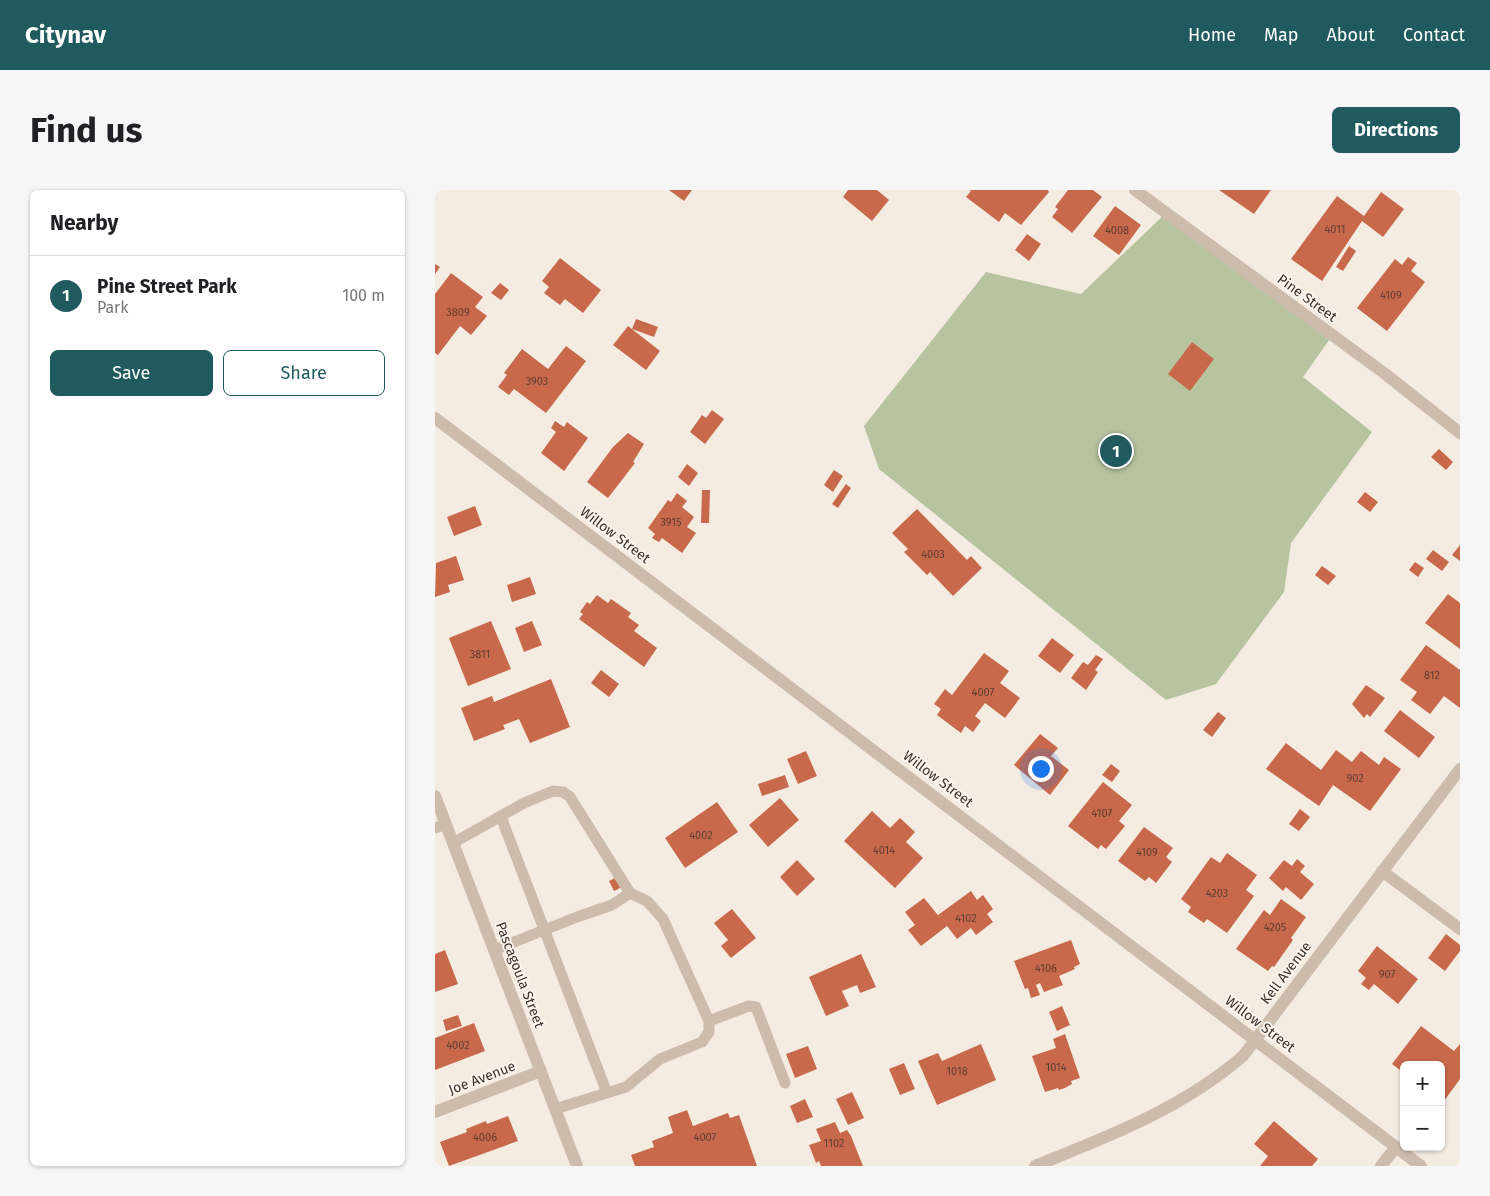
<!DOCTYPE html>
<html lang="en">
<head>
<meta charset="utf-8">
<style>
  :root { --surface:#fff; --page:#f6f6f6; --text:#202124; --muted:#757577; --line:#e0e0e0; --accent:#1f5a5e }
  body { margin:0; font-family:"Fira Sans",sans-serif; background:var(--page); color:var(--text) }
  .controls { position:absolute; right:15px; bottom:15px; display:grid; overflow:hidden; border-radius:8px; box-shadow:0 1px 4px #0004 }
  .controls button { width:45px; height:45px; display:grid; place-items:center; padding:0; border:0; border-bottom:1px solid var(--line); background:var(--surface); color:var(--text); font:25px sans-serif }
  .you { position:absolute; left:605px; top:578px; width:18px; height:18px; margin:-12px; border:4px solid #fff; border-radius:50%; background:#1a73e8; box-shadow:0 0 0 8px #1a73e833 }
  .badge { display:grid; place-items:center; width:32px; height:32px; border-radius:50%; background:var(--accent); color:#fff; font-size:16px; font-weight:700 }
  .pin { position:absolute; translate:-50% -50%; border:2px solid #fff; box-shadow:0 1px 5px #0006 }
  .list { margin:0; padding:0; list-style:none }
  h2 { display:flex; justify-content:space-between; align-items:center; height:65px; margin:0; padding:0 20px; font-size:21px }
  h2 small { font-size:16px; font-weight:400; color:var(--muted) }
  .list li { display:grid; grid-template-columns:32px 1fr auto; gap:15px; align-items:center; box-sizing:border-box; height:80px; padding:0 20px; border-top:1px solid var(--line) }
  .list b { display:block; font-size:19px; white-space:nowrap }
  .list p { margin:0; font-size:16px; white-space:nowrap; color:var(--muted) }
  .list em { font-size:16px; font-style:normal; color:var(--muted) }
  .actions { display:flex; gap:10px; padding:15px 20px }
  .actions a { flex:1; padding:11px 0; border:1px solid var(--accent); border-radius:8px; text-align:center; font-size:18px; color:var(--accent) }
  .actions .main { background:var(--accent); color:#fff }
  .map { position:relative; flex:none; width:1025px; height:976px; overflow:hidden; border-radius:8px }
  header { display:flex; align-items:center; gap:30px; box-sizing:border-box; height:70px; padding:0 25px; background:var(--accent); color:#fff }
  header strong { font-size:24px }
  nav { display:flex; gap:28px; margin-inline-start:auto; font-size:18px }
  .intro { display:flex; align-items:center; justify-content:space-between; box-sizing:border-box; height:120px; padding:0 30px }
  h1 { margin:0; font-size:35px }
  .button { padding:12px 22px; border-radius:8px; background:var(--accent); color:#fff; font-size:18px; font-weight:700 }
  main { display:flex; gap:30px; padding:0 30px }
  aside { flex:1; background:var(--surface); border-radius:8px; box-shadow:0 1px 4px #0004 }
  .map>svg:first-child { display:block }
  .green { fill:#b8c4a0 }
  .building { fill:#c8694b }
  .lines { fill:none; stroke-linecap:round; stroke-linejoin:round }
  .service { stroke:#cdbbac; stroke-width:11 }
  .minor { stroke:#cdbbac; stroke-width:12 }
  .tertiary { stroke:#cdbbac; stroke-width:12 }
  .labels { text-anchor:middle; dominant-baseline:central; stroke-width:4; stroke-linejoin:round; paint-order:stroke }
  .number-label { font-size:11px; fill:#5e3e33 }
  .street-label { font-size:14px; fill:#3b302b; stroke:#fbf5ee }
</style>
</head>
<body>
<header>
<strong>Citynav</strong>
<nav><a>Home</a><a>Map</a><a>About</a><a>Contact</a></nav>
</header>
<div class="intro"><h1>Find us</h1><a class="button">Directions</a></div>
<main>
<aside>
<h2>Nearby<small></small></h2>
<ul class="list">
<li><span class="badge">1</span><div><b>Pine Street Park</b><p>Park</p></div><em>100 m</em></li>
</ul>
<div class="actions"><a class="main">Save</a><a>Share</a></div>
</aside>
<div class="map">
<svg width="1025" height="976" viewBox="0 0 1025 976">
  <rect width="100%" height="100%" fill="#f4ebe1"/>
  <path class="green" d="M731,23L897,146L868,187L937,242L856,353L849,402L781,494L731,510L444,279L429,236L551,82L646,104Z"/>
  <path class="building" d="M234,0H257L249,11Z
    M413,0H442L454,10L437,31L408,7Z
    M534,0H613L614,2L586,35L570,23L564,32L531,7L536,1Z
    M633,0H658L667,7L637,43L617,27L623,19L620,17Z
    M784,0H836L819,24Z
    M946,2L969,19L948,47L927,31L887,91L856,69L902,6L929,26Z
    M680,16L706,35L684,65L658,46Z
    M592,44L606,54L594,71L580,60Z
    M914,56L921,61L908,81L901,77Z
    M973,67L982,73L976,81L990,92L952,141L922,118L960,69L967,75Z
    M125,68L166,100L148,123L130,109L125,115L109,103L114,97L107,91Z
    M0,74L5,77L0,84Z
    M16,83L48,107L40,117L52,126L36,145L25,136L3,165L0,163V104Z
    M65,93L74,100L66,110L56,103Z
    M201,129L223,137L219,147L197,139Z
    M193,136L225,161L211,180L178,155Z
    M757,152L779,169L755,201L733,184Z
    M131,156L151,171L111,223L79,199L74,205L63,197L72,185L69,183L87,159L113,179Z
    M277,220L289,229L270,254L255,242L267,225L271,228Z
    M120,231L129,237L132,232L153,248L129,281L106,263L121,242L116,238Z
    M193,243L209,254L198,272L200,273L173,308L152,292L178,257Z
    M1004,259L1018,272L1011,280L996,267Z
    M252,274L263,283L254,296L243,287Z
    M399,280L408,286L398,302L389,295Z
    M411,294L416,298L403,318L397,314Z
    M267,300H275L274,333H266Z
    M930,302L943,312L935,322L922,312Z
    M242,303L252,311L247,317L259,327L252,337L261,343L247,363L227,348L224,352L217,348L220,344L213,338L233,310L236,312Z
    M40,316L47,335L19,346L12,327Z
    M482,319L532,370L536,366L547,378L518,406L495,382L492,385L469,362L473,359L457,343Z
    M1025,355V371L1017,365Z
    M998,360L1014,372L1007,381L991,369Z
    M21,366L29,390L13,395L15,402L0,407L1,373Z
    M980,372L989,378L983,387L974,380Z
    M887,376L901,386L893,395L880,385Z
    M95,387L101,404L77,412L72,395Z
    M1013,404L1025,413V459L990,433Z
    M162,405L173,413L176,409L196,423L193,427L204,435L199,441L222,458L209,477L144,429L148,424L145,422L152,412L155,414Z
    M56,431L76,479L33,496L14,448Z
    M97,431L107,455L89,462L80,438Z
    M617,448L639,465L625,483L603,466Z
    M991,455L1025,480V518L1009,506L995,524L976,510L982,502L965,490Z
    M549,463L574,481L565,493L585,508L570,528L550,513L540,526L546,531L538,542L530,536L526,543L502,525L506,519L499,514L510,499L517,505Z
    M661,465L668,469L660,480L663,482L651,500L636,488L648,472L653,475Z
    M166,480L184,494L174,507L156,493Z
    M116,489L135,537L95,553L84,529L68,535L70,539L39,551L26,518L57,506L59,512Z
    M931,495L950,508L935,527L932,524L929,528L917,514Z
    M965,520L1000,547L984,568L949,541Z
    M783,522L791,528L777,547L768,540Z
    M605,544L623,558L616,566L634,580L615,605L579,575Z
    M851,553L886,580L901,560L917,572L926,561L944,575L949,567L966,579L935,621L898,595L884,616L831,579Z
    M371,561L382,586L363,594L352,569Z
    M676,574L685,581L677,592L667,585Z
    M350,585L354,597L327,606L323,594Z
    M668,592L697,615L684,631L690,636L671,659L666,655L663,659L633,636Z
    M345,608L364,630L333,657L314,635Z
    M282,612L303,642L250,678L230,648Z
    M865,619L875,627L864,641L854,634Z
    M437,621L455,638L465,628L480,642L471,652L488,668L460,698L409,651Z
    M709,637L738,658L731,667L737,672L721,693L714,687L710,691L683,671Z
    M792,663L822,685L811,700L819,706L792,743L772,729L769,733L753,722L756,717L746,709L776,667L785,673Z
    M862,669L870,676L865,682L879,694L866,710L851,697L848,701L834,688L849,670L857,676Z
    M362,670L380,689L362,706L345,687Z
    M184,686L189,696L179,701L174,691Z
    M536,701L542,710L548,705L558,719L552,724L558,732L541,745L536,738L522,749L512,736L486,756L473,740L480,735L470,722L489,708L506,729L503,725Z
    M846,709L871,727L856,748L858,750L839,777L837,776L833,781L801,759L829,720L835,725Z
    M297,719L321,748L296,768L286,756L293,750L279,733Z
    M1011,744L1025,755V761L1010,781L993,768Z
    M636,750L645,774L639,777L640,779L624,786L628,795L609,802L605,793L601,795L605,805L596,808L593,798L590,799L579,771Z
    M942,756L983,789L963,814L939,794L934,800L926,794L931,788L923,781Z
    M10,760L23,794L0,802V764Z
    M426,764L441,797L425,803L422,795L407,801L414,816L391,826L374,787Z
    M627,816L635,835L622,841L614,822Z
    M23,825L27,836L11,841L8,830Z
    M39,833L50,861L0,880V848Z
    M986,836L1019,861L1025,854V889L1009,911L1006,909V875H969V883L957,874Z
    M630,844L645,888L636,891L637,894L630,898L624,900L623,898L610,902L597,866L621,858L618,849Z
    M546,854L561,890L502,915L483,871L503,863L507,871Z
    M373,856L382,879L360,888L351,864Z
    M469,873L480,899L465,905L454,879Z
    M417,902L429,928L413,935L401,909Z
    M370,909L378,927L362,933L355,916Z
    M252,920L258,936L293,923L295,928L304,925L322,976H200L196,965L219,957L217,951L238,943L233,927Z
    M73,926L83,951L14,976L5,952L32,942L31,939L51,931L52,934Z
    M839,931L883,969L877,976H825L833,966L819,954Z
    M400,932L405,943L412,940L416,946L428,976H386L384,971L381,973L374,955L386,951L381,939Z"/>
  <g class="lines">
    <path class="service" d="M66,627L172,903
      M0,638L11,634
      M18,653L89,613L118,601L128,602L135,607L195,703L212,711L228,729L274,831V842L267,852L225,869L191,897L120,919
      M59,760L142,727L177,715L195,703
      M274,831L314,816L321,817L350,893"/>
    <path class="minor" d="M700,0L949,183L1025,243
      M0,228L986,976
      M947,681L1025,739
      M0,922L106,881
      M600,976C673,947 748,918 808,866L1025,579
      M946,976L961,957"/>
    <path class="tertiary" d="M0,606L142,976"/>
  </g>
  <g class="labels">
    <g class="number-label">
      <text x="900" y="39">4011</text>
      <text x="682" y="40">4008</text>
      <text x="956" y="105">4109</text>
      <text x="23" y="122">3809</text>
      <text x="102" y="191">3903</text>
      <text x="236" y="332">3915</text>
      <text x="498" y="364">4003</text>
      <text x="45" y="464">3811</text>
      <text x="997" y="485">812</text>
      <text x="548" y="502">4007</text>
      <text x="920" y="588">902</text>
      <text x="667" y="623">4107</text>
      <text x="266" y="645">4002</text>
      <text x="449" y="660">4014</text>
      <text x="712" y="662">4109</text>
      <text x="782" y="703">4203</text>
      <text x="531" y="728">4102</text>
      <text x="840" y="737">4205</text>
      <text x="611" y="778">4106</text>
      <text x="952" y="784">907</text>
      <text x="23" y="855">4002</text>
      <text x="621" y="877">1014</text>
      <text x="522" y="881">1018</text>
      <text x="50" y="947">4006</text>
      <text x="270" y="947">4007</text>
      <text x="399" y="953">1102</text>
    </g>
    <g class="street-label">
      <text transform="translate(872 108) rotate(36)">Pine Street</text>
      <text transform="translate(180 345) rotate(37)">Willow Street</text>
      <text transform="translate(503 589) rotate(37)">Willow Street</text>
      <text transform="translate(851 783) rotate(-53)">Kell Avenue</text>
      <text transform="translate(85 785) rotate(69)">Pascagoula Street</text>
      <text transform="translate(825 834) rotate(37)">Willow Street</text>
      <text transform="translate(47 888) rotate(-21)">Joe Avenue</text>
    </g>
  </g>
</svg>
<div class="controls">
<button>+</button>
<button>−</button>
</div>
<div class="you"></div>
<div class="pin badge" style="left:681px;top:261px">1</div>
</div>
</main>
</body>
</html>
